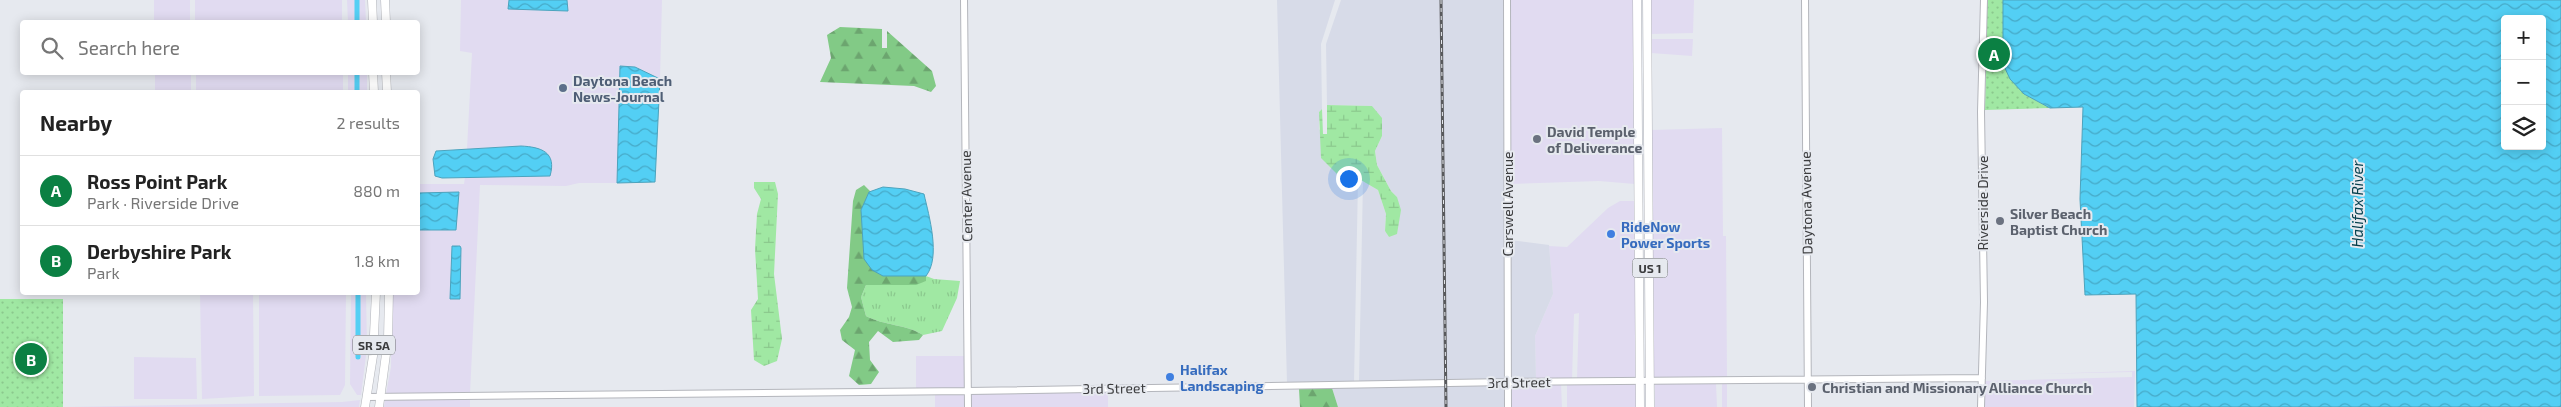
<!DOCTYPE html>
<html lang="en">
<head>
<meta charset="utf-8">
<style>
  :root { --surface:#fff; --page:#f6f6f6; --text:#222; --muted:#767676; --line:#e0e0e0; --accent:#0b8043 }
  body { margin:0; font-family:"Exo 2",sans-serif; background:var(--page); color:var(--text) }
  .controls { position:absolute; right:15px; top:15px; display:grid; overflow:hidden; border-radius:5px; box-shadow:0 2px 12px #0003 }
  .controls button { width:45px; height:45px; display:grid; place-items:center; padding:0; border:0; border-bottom:1px solid var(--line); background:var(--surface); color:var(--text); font:25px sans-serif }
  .you { position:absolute; left:1348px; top:178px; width:18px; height:18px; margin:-12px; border:4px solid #fff; border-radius:50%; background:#1a73e8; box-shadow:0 0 0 8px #1a73e833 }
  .badge { display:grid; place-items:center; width:32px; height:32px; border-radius:50%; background:var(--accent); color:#fff; font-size:16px; font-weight:700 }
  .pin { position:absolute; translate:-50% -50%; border:2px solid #fff; box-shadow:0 1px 5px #0006 }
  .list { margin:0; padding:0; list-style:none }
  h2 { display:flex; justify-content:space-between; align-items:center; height:65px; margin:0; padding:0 20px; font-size:21px }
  h2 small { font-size:16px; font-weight:400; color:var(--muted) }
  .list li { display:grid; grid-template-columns:32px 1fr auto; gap:15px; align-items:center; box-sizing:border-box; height:70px; padding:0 20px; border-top:1px solid var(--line) }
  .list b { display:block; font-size:19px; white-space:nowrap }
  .list p { margin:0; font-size:16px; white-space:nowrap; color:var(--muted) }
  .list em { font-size:16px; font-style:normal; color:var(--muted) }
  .icon { flex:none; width:28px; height:28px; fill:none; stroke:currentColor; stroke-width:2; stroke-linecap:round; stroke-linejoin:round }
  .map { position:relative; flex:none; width:2561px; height:407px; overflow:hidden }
  .search { position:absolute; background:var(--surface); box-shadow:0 2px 12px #0003; left:20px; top:20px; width:400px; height:55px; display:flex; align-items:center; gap:12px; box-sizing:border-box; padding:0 18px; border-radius:5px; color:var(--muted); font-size:19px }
  .panel { position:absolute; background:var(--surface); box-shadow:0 2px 12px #0003; left:20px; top:90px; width:400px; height:205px; border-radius:5px }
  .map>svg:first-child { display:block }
  .commercial { fill:#e1dbf1 }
  .built { fill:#d7dbe8 }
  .grass { fill:url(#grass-tufts) }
  .forest { fill:url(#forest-firs) }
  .wetland { fill:url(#wetland-marsh) }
  .park { fill:url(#park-dots) }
  .water { fill:url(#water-waves); stroke:#4ca3bd; fill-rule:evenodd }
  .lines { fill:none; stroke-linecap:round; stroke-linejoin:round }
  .canal { stroke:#53cff4; stroke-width:5 }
  .tertiary-casing { stroke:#b4b6bc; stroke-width:8 }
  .primary-casing { stroke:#b4b6bc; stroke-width:9 }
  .tertiary { stroke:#fff; stroke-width:6 }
  .primary { stroke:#fff; stroke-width:8 }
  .rail-casing { stroke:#58595c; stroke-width:3 }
  .rail { stroke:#e6e9ef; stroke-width:1; stroke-dasharray:4; stroke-linecap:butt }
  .service-dot { fill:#5c6f8a; stroke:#e6e9ef; stroke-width:2 }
  .worship-dot { fill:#6b7280; stroke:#e6e9ef; stroke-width:2 }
  .shop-dot { fill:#3f7fe0; stroke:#e6e9ef; stroke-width:2 }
  .labels { text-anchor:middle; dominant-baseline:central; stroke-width:4; stroke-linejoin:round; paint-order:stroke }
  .shield { fill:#e6e9ef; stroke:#6e7073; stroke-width:1 }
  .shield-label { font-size:12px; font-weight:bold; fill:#3b3c3e }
  .service-label { font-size:14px; font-weight:bold; fill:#4e5e75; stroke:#e6e9ef; text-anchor:start }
  .worship-label { font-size:14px; font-weight:bold; fill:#5b616d; stroke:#e6e9ef; text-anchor:start }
  .street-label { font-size:14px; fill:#3b3c3e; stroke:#e6e9ef }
  .shop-label { font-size:14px; font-weight:bold; fill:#366cbe; stroke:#e6e9ef; text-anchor:start }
  .water-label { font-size:15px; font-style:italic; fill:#06404e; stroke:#e6e9ef }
</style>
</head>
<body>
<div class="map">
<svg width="2561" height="407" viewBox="0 0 2561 407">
  <defs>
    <pattern id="grass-tufts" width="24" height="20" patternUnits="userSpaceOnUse" patternTransform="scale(1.25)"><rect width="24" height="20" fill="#a0e8a3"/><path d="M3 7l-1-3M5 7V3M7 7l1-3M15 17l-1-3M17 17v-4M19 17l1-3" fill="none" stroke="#8bc88d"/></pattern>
    <pattern id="forest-firs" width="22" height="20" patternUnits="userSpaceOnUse" patternTransform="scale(1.25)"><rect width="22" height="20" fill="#82ca86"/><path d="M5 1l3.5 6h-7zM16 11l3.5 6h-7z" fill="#6ca56f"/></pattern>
    <pattern id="wetland-marsh" width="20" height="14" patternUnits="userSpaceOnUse" patternTransform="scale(1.25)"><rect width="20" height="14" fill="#a0e8a3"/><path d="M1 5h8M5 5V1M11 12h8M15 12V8" fill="none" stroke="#8bc88d"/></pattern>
    <pattern id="park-dots" width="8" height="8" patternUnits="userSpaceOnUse" patternTransform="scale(1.25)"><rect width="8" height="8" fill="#a0e8a3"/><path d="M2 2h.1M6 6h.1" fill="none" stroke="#8bc88d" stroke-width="1.8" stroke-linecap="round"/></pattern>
    <pattern id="water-waves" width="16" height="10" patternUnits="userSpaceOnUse" patternTransform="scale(1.25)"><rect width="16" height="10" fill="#53cff4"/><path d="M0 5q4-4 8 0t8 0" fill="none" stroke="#46a9c7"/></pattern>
  </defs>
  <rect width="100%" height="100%" fill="#e6e9ef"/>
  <path class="commercial" d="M154,0H190V22H154Z
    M195,0H342V22H195Z
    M347,0H365L366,22H348Z
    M461,0H509V9L567,11V0H662L660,79L635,67L620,66L617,183H579L566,186L480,185L470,394H386L391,367L392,293L418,292V230H456L459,192L418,193V184H464L465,177L550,176L521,146L467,149L472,53L460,51Z
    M1509,0H1633L1635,184L1599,181L1510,184Z
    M1650,0H1694L1693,33L1651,34Z
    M1651,39H1693L1692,56L1651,53Z
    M155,73H191V92H155Z
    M196,73H343V92H196Z
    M348,73H367V92H348Z
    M1722,128L1723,236H1726L1727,377L1654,378L1651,130Z
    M1620,201H1635L1637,378L1577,379L1579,313L1574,314L1572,379H1536L1535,336L1553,294L1549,246L1567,247L1608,208Z
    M200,293H253L254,396L202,399Z
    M259,293H346L345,385L340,395L259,396Z
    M351,293H366L367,347L361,395H357L350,384Z
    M916,356H965L966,388L916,389Z
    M134,357L196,358L197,399H134Z
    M2135,371L2134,407H1983L1984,381L2132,377V372L2038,374Z
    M1716,383L1717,407H1655V384Z
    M1722,383H1727V407H1722Z
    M1510,384H1561L1562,407H1511Z
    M1567,384H1637V407H1567Z
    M1108,391V407H971V394Z
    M935,394H966V407H935Z
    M385,399H470V407H384Z
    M360,400L359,407H66L342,402Z"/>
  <path class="built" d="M1277,0H1335L1321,44L1322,109L1319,112V129L1354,175L1363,181H1358L1354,383H1287Z
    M1341,0H1504L1505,379L1359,382L1363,181L1378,190L1386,214L1385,231L1389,237L1397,197L1391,191L1377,165L1375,151L1382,136L1372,106L1327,105L1326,44Z
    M1510,240L1549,245L1553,294L1535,336L1536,379H1510Z
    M1505,384V407H1338L1332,388Z"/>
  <path class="grass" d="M926,276L934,279L960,281L957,298L942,331L923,335C906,324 885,326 866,316L861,297L866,285L926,281Z"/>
  <path class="forest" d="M840,27L882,29V48H887V31L932,71L936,86L931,92L914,86L820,82L831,58L827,35Z
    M864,185L870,191L861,210L883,276H926V281L916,285H866L861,297L866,316C885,326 906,324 923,335L919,340L893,342L878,331L869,342L870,360L879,372L871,384L859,385L849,376L855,350L842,340L840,330L849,317L852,307L847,288L853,201L856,190Z
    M1332,388L1338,407H1300L1299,389Z"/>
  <path class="wetland" d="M1327,105L1372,106L1382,118V136L1375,151L1377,165L1391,191L1397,197L1401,210L1397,234L1389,237L1385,231L1386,214L1378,190L1354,176L1341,178L1321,158L1319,112L1322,109L1323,134H1327Z
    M754,182H775L778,194L774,274L782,339L777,361L764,366L754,360L751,310L758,299L755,249L757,214L761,199L754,188Z"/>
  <path class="park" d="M1987,0H2003V63L2024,94L2050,108L1985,110Z
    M0,299H63V407H0Z"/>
  <path class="water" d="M509,0H567L568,11L508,9Z
    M2003,0H2561V407H2137L2136,294L2085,295L2080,199L2083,107L2050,108L2024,94L2010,79L2003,64ZM2505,19H2542V146H2505Z
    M620,66L635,67L660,79L655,182L617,183Z
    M521,146C541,147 557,152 550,176L442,178L435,176L433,159L436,151Z
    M883,187L905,189L924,194C929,216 941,257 926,276H883L872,270L864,259L861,210L869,192Z
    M459,192L456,230H418V193Z
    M452,246H460L461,248L460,299H450Z"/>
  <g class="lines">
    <path class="canal" d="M357,0V22
      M357,72V92
      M358,357V292"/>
    <g class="tertiary-casing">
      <path id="tertiary" d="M964,0L968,407
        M1507,0L1508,407
        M1805,0L1808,407
        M367,397L968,391L1508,382L1982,378
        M1981,407L1984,302L1981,112L1984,0"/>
    </g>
    <g class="primary-casing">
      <path id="primary" d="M372,0L373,22
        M385,0L386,22
        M1637,0L1640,407
        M1647,0L1650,407
        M373,72L374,92
        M386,72L387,92
        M365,407L373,356L376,292
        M379,407L388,339L389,292"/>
    </g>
    <use href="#tertiary" class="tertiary"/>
    <use href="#primary" class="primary"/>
    <g class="rail-casing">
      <path id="rail" d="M1441,0L1446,407"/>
    </g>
    <use href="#rail" class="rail"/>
  </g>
  <circle class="service-dot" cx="563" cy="88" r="5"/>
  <g class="worship-dot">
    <circle cx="1537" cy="139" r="5"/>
    <circle cx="2000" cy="221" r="5"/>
    <circle cx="1812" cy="387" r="5"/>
  </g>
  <g class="shop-dot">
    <circle cx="1611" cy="234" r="5"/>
    <circle cx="1170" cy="377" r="5"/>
  </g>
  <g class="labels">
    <g class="shield">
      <rect x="1632.5" y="258.5" width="35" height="19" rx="4"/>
      <rect x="353" y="335.5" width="42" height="19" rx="4"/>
    </g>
    <g class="shield-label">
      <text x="1650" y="268">US 1</text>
      <text x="374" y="345">SR 5A</text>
    </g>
    <g class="service-label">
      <text x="573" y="80">Daytona Beach<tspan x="573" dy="16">News-Journal</tspan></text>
    </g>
    <g class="worship-label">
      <text x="1547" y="131">David Temple<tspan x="1547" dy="16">of Deliverance</tspan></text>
      <text x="2010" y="213">Silver Beach<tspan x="2010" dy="16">Baptist Church</tspan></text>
      <text x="1822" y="387">Christian and Missionary Alliance Church</text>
    </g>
    <g class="street-label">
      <text transform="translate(966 196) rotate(-91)">Center Avenue</text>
      <text transform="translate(1806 203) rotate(-91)">Daytona Avenue</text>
      <text transform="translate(1982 203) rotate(-90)">Riverside Drive</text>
      <text transform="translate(1507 204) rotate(-90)">Carswell Avenue</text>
      <text transform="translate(1519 382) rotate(-1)">3rd Street</text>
      <text transform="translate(1114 388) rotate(-1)">3rd Street</text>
    </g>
    <g class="shop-label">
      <text x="1621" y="226">RideNow<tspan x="1621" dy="16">Power Sports</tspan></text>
      <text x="1180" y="369">Halifax<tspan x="1180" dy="16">Landscaping</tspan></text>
    </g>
    <g class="water-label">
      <text transform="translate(2357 204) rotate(-90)">Halifax River</text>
    </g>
  </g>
</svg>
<div class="controls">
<button>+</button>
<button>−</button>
<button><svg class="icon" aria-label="layers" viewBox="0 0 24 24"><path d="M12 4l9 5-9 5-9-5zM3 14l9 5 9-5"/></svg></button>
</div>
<div class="you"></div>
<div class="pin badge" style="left:1994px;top:54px">A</div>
<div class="pin badge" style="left:31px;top:359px">B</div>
<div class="search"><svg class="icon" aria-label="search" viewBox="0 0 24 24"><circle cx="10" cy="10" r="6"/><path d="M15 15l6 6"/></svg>Search here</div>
<section class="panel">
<h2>Nearby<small>2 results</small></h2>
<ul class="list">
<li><span class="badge">A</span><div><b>Ross Point Park</b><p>Park · Riverside Drive</p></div><em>880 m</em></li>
<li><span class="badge">B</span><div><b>Derbyshire Park</b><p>Park</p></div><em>1.8 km</em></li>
</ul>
</section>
</div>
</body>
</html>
